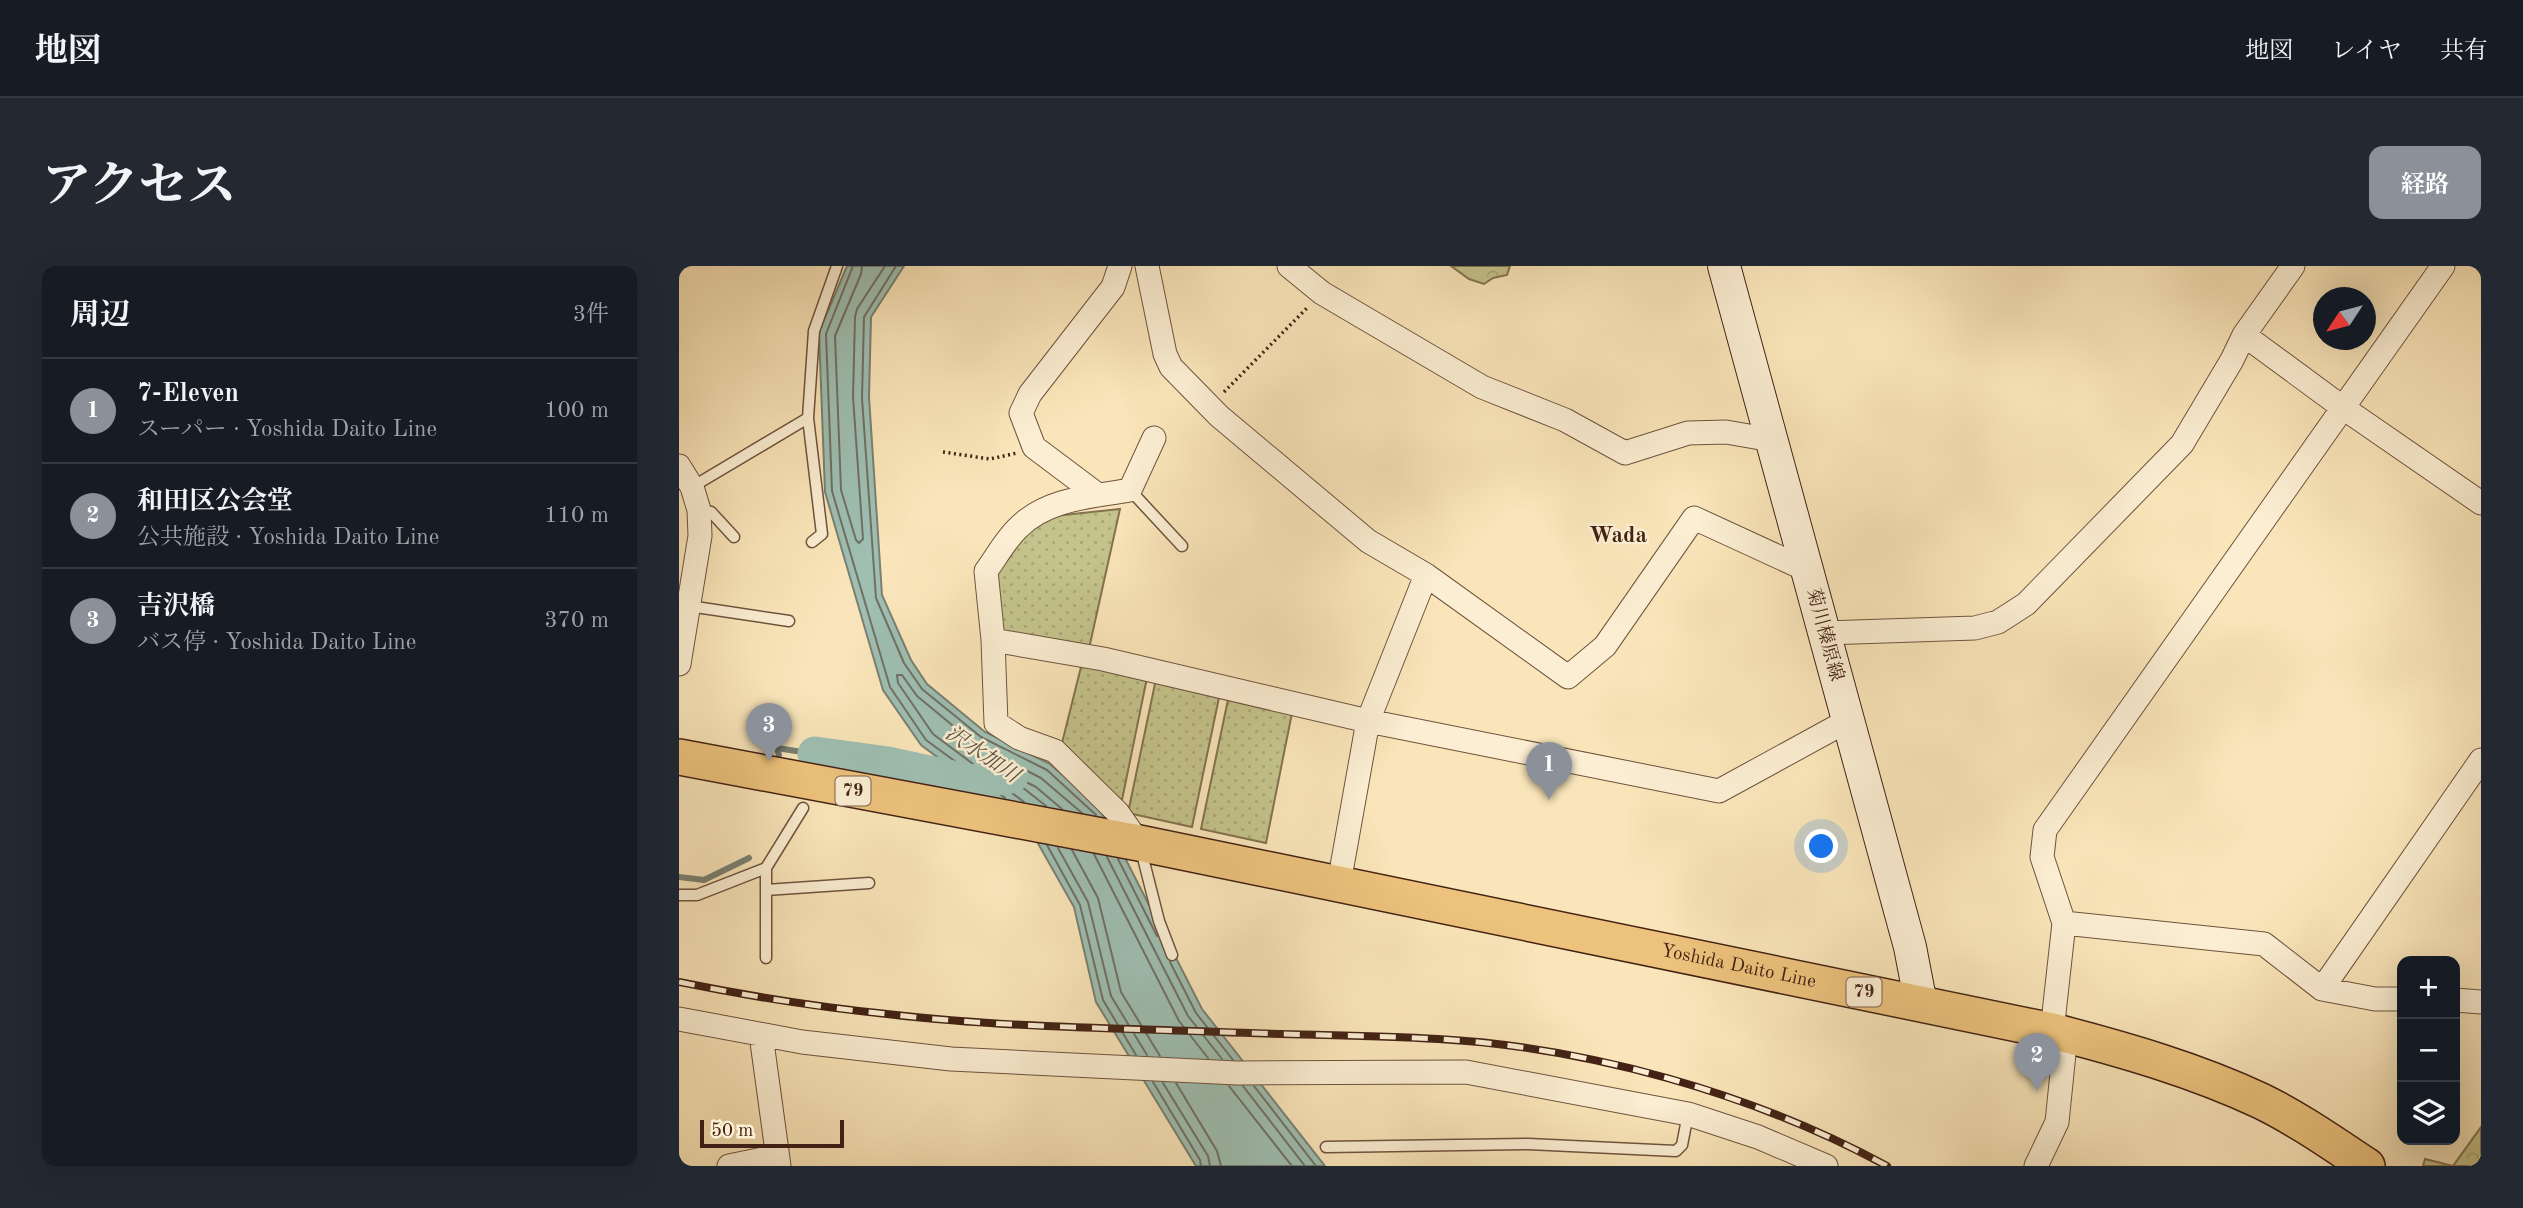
<!DOCTYPE html>
<html lang="ja">
<head>
<meta charset="utf-8">
<style>
  :root { --surface:#171b24; --page:#242831; --text:#f1f3f6; --muted:#9ea1a6; --line:#363941; --accent:#8c9099 }
  body { margin:0; font-family:"Old Standard TT","Noto Serif JP",serif; background:var(--page); color:var(--text) }
  .controls { position:absolute; right:21px; bottom:21px; display:grid; overflow:hidden; border-radius:14px; box-shadow:0 7px 28px #0002 }
  .controls button { width:63px; height:63px; display:grid; place-items:center; padding:0; border:0; border-bottom:2px solid var(--line); background:var(--surface); color:var(--text); font:35px sans-serif }
  .compass { position:absolute; left:1634px; top:21px; width:63px; height:63px; border-radius:50%; background:var(--surface); box-shadow:0 7px 28px #0002; rotate:234deg }
  .scale { position:absolute; left:21px; bottom:18px; width:144px; box-sizing:border-box; padding-left:7px; border:4px solid #432215; border-top:0; font-size:19px; line-height:24px; white-space:nowrap; color:#432215; -webkit-text-stroke:5px #fbeed2; paint-order:stroke }
  .you { position:absolute; left:1143px; top:581px; width:24px; height:24px; margin:-18px; border:5px solid #fff; border-radius:50%; background:#1a73e8; box-shadow:0 0 0 10px #1a73e833 }
  .badge { display:grid; place-items:center; width:46px; height:46px; border-radius:50%; background:var(--accent); color:#fff; font-size:23px; font-weight:700 }
  .pin { position:absolute; translate:-50% -58px; filter:drop-shadow(0 2px 4px #0008) }
  .pin::after { content:''; position:absolute; top:37px; width:24px; height:21px; background:inherit; clip-path:polygon(0 0,100% 0,50% 100%) }
  .list { margin:0; padding:0; list-style:none }
  h2 { display:flex; justify-content:space-between; align-items:center; height:91px; margin:0; padding:0 28px; font-size:30px }
  h2 small { font-size:23px; font-weight:400; color:var(--muted) }
  .list li { display:grid; grid-template-columns:46px 1fr auto; gap:21px; align-items:center; box-sizing:border-box; height:105px; padding:0 28px; border-top:2px solid var(--line) }
  .list b { display:block; font-size:26px; white-space:nowrap }
  .list p { margin:0; font-size:23px; white-space:nowrap; color:var(--muted) }
  .list em { font-size:23px; font-style:normal; color:var(--muted) }
  .icon { flex:none; width:38px; height:38px; fill:none; stroke:currentColor; stroke-width:2; stroke-linecap:round; stroke-linejoin:round }
  .map { position:relative; flex:none; width:1802px; height:900px; overflow:hidden; border-radius:14px }
  header { display:flex; align-items:center; gap:42px; box-sizing:border-box; height:98px; padding:0 35px; background:var(--surface); border-bottom:2px solid var(--line) }
  header strong { font-size:33px }
  nav { display:flex; gap:38px; margin-inline-start:auto; font-size:24px }
  .intro { display:flex; align-items:center; justify-content:space-between; box-sizing:border-box; height:168px; padding:0 42px }
  h1 { margin:0; font-size:49px }
  .button { padding:18px 32px; border-radius:14px; background:var(--accent); color:#fff; font-size:24px; font-weight:700 }
  main { display:flex; gap:42px; padding:0 42px }
  aside { flex:1; background:var(--surface); border-radius:14px; box-shadow:0 7px 28px #0002 }
  .map>svg:first-child { display:block }
  .grass { fill:url(#grass-dots); stroke:#847250; stroke-width:2 }
  .forest { fill:url(#forest-crowns); stroke:#847250; stroke-width:2 }
  .water { fill:#9ebfb2; stroke:#7a8073; stroke-width:2 }
  .lines { fill:none; stroke-linecap:round; stroke-linejoin:round }
  .shore { stroke:#707064; stroke-width:2 }
  .stream { stroke:#7a8073; stroke-width:6 }
  .river { stroke:#9ebfb2; stroke-width:35 }
  .service-casing { stroke:#70533e; stroke-width:13 }
  .minor-casing { stroke:#70533e; stroke-width:25 }
  .secondary-casing { stroke:#432215; stroke-width:34 }
  .primary-casing { stroke:#432215; stroke-width:38 }
  .path { stroke:#432215; stroke-width:3.5; stroke-dasharray:2 3.5; stroke-linecap:butt }
  .service { stroke:#fbeed2; stroke-width:10 }
  .minor { stroke:#fbeed2; stroke-width:23 }
  .secondary { stroke:#fbeed2; stroke-width:32 }
  .primary { stroke:#ecc27c; stroke-width:35 }
  .rail-casing { stroke:#432215; stroke-width:8 }
  .rail { stroke:#fbeed2; stroke-width:5; stroke-dasharray:16; stroke-linecap:butt }
  .labels { text-anchor:middle; dominant-baseline:central; stroke-width:5; stroke-linejoin:round; paint-order:stroke }
  .shield { fill:#fbeed2; stroke:#7a5f4e; stroke-width:2 }
  .shield-label { font-size:18px; font-weight:bold; fill:#432215 }
  .street-label { font-size:19px; fill:#432215; stroke:#fbeed2 }
  .water-label { font-size:21px; font-style:italic; fill:#5e5144; stroke:#fbeed2 }
  .quarter-label { font-size:23px; font-weight:bold; fill:#432215; stroke:#fbeed2 }
</style>
</head>
<body>
<header>
<strong>地図</strong>
<nav><a>地図</a><a>レイヤ</a><a>共有</a></nav>
</header>
<div class="intro"><h1>アクセス</h1><a class="button">経路</a></div>
<main>
<aside>
<h2>周辺<small>3件</small></h2>
<ul class="list">
<li><span class="badge">1</span><div><b>7-Eleven</b><p>スーパー · Yoshida Daito Line</p></div><em>100 m</em></li>
<li><span class="badge">2</span><div><b>和田区公会堂</b><p>公共施設 · Yoshida Daito Line</p></div><em>110 m</em></li>
<li><span class="badge">3</span><div><b>吉沢橋</b><p>バス停 · Yoshida Daito Line</p></div><em>370 m</em></li>
</ul>
</aside>
<div class="map">
<svg width="1802" height="900" viewBox="0 0 1802 900">
  <defs>
    <pattern id="grass-dots" width="8" height="8" patternUnits="userSpaceOnUse" patternTransform="scale(1.75)"><rect width="8" height="8" fill="#c4c38b"/><path d="M2 2h.1M6 6h.1" fill="none" stroke="#aaa777" stroke-width="1.8" stroke-linecap="round"/></pattern>
    <pattern id="forest-crowns" width="20" height="18" patternUnits="userSpaceOnUse" patternTransform="scale(1.75)"><rect width="20" height="18" fill="#c4c38b"/><path d="M2 6a3 3 0 1 1 6 0M12 15a3 3 0 1 1 6 0" fill="none" stroke="#aaa777"/></pattern>
  </defs>
  <rect width="100%" height="100%" fill="#f9e5b9"/>
  <filter id="stains"><feTurbulence type="fractalNoise" baseFrequency=".00286" numOctaves="4"/><feColorMatrix values="0 0 0 0 .2 0 0 0 0 .09 0 0 0 0 .02 0 0 0 .5 -.17"/></filter>
  <radialGradient id="worn" r=".72"><stop offset=".6" stop-color="#630" stop-opacity="0"/><stop offset="1" stop-color="#630" stop-opacity=".3"/></radialGradient>
  <path class="grass" d="M441,243L409,387L319,371L313,303L356,252Z
    M404,393L469,407L443,534L381,485Z
    M478,408L542,422L513,561L449,547Z
    M551,424L615,437L587,577L522,563Z"/>
  <path class="forest" d="M772,0H831L828,9L814,12L805,18L790,13Z
    M1802,861V900H1744L1746,893L1774,900Z"/>
  <path class="water" d="M168,0H225L192,51L190,131L203,329L232,394L248,418L306,466L371,498L420,541L523,743L646,900H517L417,736L395,641L348,558L242,479L204,424L146,226L140,66Z"/>
  <g class="lines">
    <path class="shore" d="M174,0L147,68L153,225L211,421L247,474L326,532
      M183,0L182,8L156,70L162,224L177,274L180,277L184,273L174,131L176,51L178,43L206,0
      M217,0L185,51L183,132L197,332L225,397L243,423L302,471L368,504L417,549
      M345,536L254,468L219,417L218,409H223L238,430L296,478L362,512L403,547
      M367,540L343,521V516H347L357,521L383,543
      M368,579L401,639L424,734L457,789
      M379,582L409,636L432,730L468,789
      M393,584L419,632L442,726L481,790
      M415,588L500,755L529,792
      M428,591L509,750L543,793
      M439,593L478,670
      M491,696L517,747L554,794
      M474,816L521,894L522,900
      M484,817L529,890L531,900
      M497,817L538,885L542,900
      M550,820L613,900
      M564,820L626,900
      M575,820L637,900"/>
    <path class="stream" d="M100,489L98,482L136,488
      M0,611L25,614L70,592"/>
    <path class="river" d="M136,488L209,498L292,516L332,510"/>
    <g class="service-casing">
      <path id="service" d="M129,152L143,268L133,276
        M13,221L129,152L135,65L158,0
        M451,224L503,280
        M20,244L32,246L55,271
        M10,340L110,355
        M462,584L480,655L493,689
        M87,602L124,542
        M87,624L190,617
        M0,629H18L87,602V692
        M647,881L849,878L997,885L1003,879L1009,848"/>
    </g>
    <g class="minor-casing">
      <path id="minor" d="M468,0L486,88L492,101L540,150L689,275L747,309L889,411L926,380L1015,252L1128,304
        M610,0L643,27L803,121L886,154L946,187L1009,167L1047,166L1093,174
        M1565,69L1663,141L1802,237
        M0,200L13,221L20,244L21,270L0,398
        M419,229L355,181L342,147L351,128L434,21L441,0
        M1146,367L1296,362L1319,356L1347,338L1503,178L1553,94L1565,69L1614,0
        M314,374L424,393L689,455L1040,525L1168,455
        M460,577L439,547L376,485L340,472L317,457L314,374L307,305C318,290 327,273 340,261C369,232 413,231 451,224L475,172
        M660,617L689,455L747,309
        M1385,657L1585,678L1643,723L1696,733H1723
        M1643,723L1802,494
        M1776,734L1802,736
        M0,753L123,776L272,793L558,807L787,806L1009,848L1079,871L1147,900
        M1373,765L1385,657L1363,591L1366,564L1764,0
        M82,769L100,900
        M50,900L98,890
        M1357,900L1378,856L1387,768"/>
    </g>
    <g class="secondary-casing">
      <path id="secondary" d="M1045,0L1231,681L1242,738"/>
    </g>
    <g class="primary-casing">
      <g id="primary">
        <path id="s1" d="M0,491L460,577L1373,765C1443,783 1516,804 1582,835C1619,853 1653,877 1688,900"/>
      </g>
    </g>
    <path class="path" d="M545,126L628,42
      M264,186L311,193L338,187"/>
    <use href="#service" class="service"/>
    <use href="#minor" class="minor"/>
    <use href="#secondary" class="secondary"/>
    <use href="#primary" class="primary"/>
    <g class="rail-casing">
      <path id="rail" d="M0,716C69,730 138,741 208,748C319,761 431,762 542,766C614,769 687,769 759,773C909,781 1075,828 1208,900"/>
    </g>
    <use href="#rail" class="rail"/>
  </g>
  <g class="labels">
    <g class="shield">
      <rect x="156.5" y="510.5" width="35" height="29" rx="5"/>
      <rect x="1167.5" y="711.5" width="35" height="29" rx="5"/>
    </g>
    <g class="shield-label">
      <text x="174" y="525">79</text>
      <text x="1185" y="726">79</text>
    </g>
    <g class="street-label">
      <text transform="translate(1145 369) rotate(75)">菊川榛原線</text>
      <text stroke="none"><textPath href="#s1" startOffset="1080">Yoshida Daito Line</textPath></text>
    </g>
    <g class="water-label">
      <text transform="translate(303 489) rotate(34)">沢水加川</text>
    </g>
    <g class="quarter-label">
      <text x="939" y="269">Wada</text>
    </g>
  </g>
  <rect width="100%" height="100%" filter="url(#stains)"/>
  <rect width="100%" height="100%" fill="url(#worn)"/>
</svg>
<div class="controls">
<button>+</button>
<button>−</button>
<button><svg class="icon" aria-label="layers" viewBox="0 0 24 24"><path d="M12 4l9 5-9 5-9-5zM3 14l9 5 9-5"/></svg></button>
</div>
<svg class="compass" viewBox="-18 -18 36 36"><path d="M0-13l5 13h-10z" fill="#e53935"/><path d="M0 13l5-13h-10z" fill="#9ea1a6"/></svg>
<div class="scale">50 m</div>
<div class="you"></div>
<div class="pin badge" style="left:870px;top:534px">1</div>
<div class="pin badge" style="left:1358px;top:825px">2</div>
<div class="pin badge" style="left:90px;top:495px">3</div>
</div>
</main>
</body>
</html>
